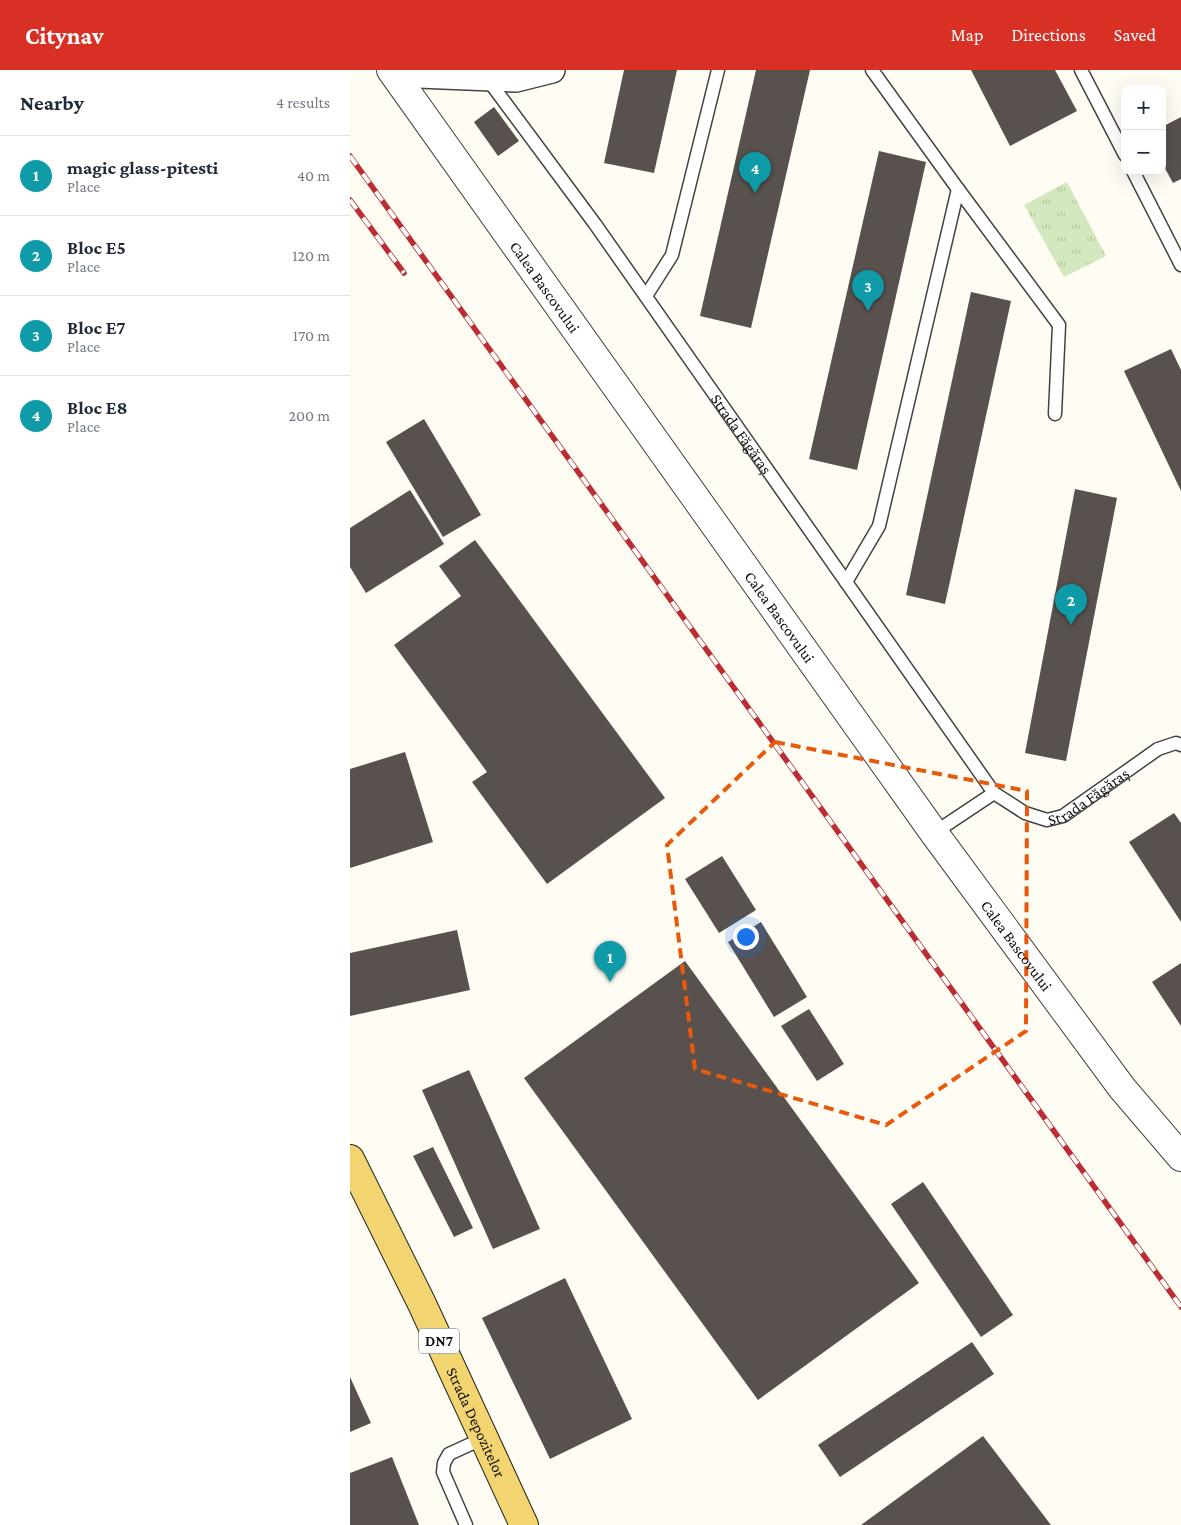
<!DOCTYPE html>
<html lang="en">
<head>
<meta charset="utf-8">
<style>
  :root { --surface:#fff; --page:#f2f2f3; --text:#1f2937; --muted:#747a83; --line:#e0e1e3; --accent:#d93025 }
  body { margin:0; font-family:"Crimson Pro",serif; background:var(--page); color:var(--text) }
  .controls { position:absolute; right:15px; top:15px; display:grid; overflow:hidden; border-radius:10px; box-shadow:0 5px 20px #0002 }
  .controls button { width:45px; height:45px; display:grid; place-items:center; padding:0; border:0; border-bottom:1px solid var(--line); background:var(--surface); color:var(--text); font:25px sans-serif }
  .you { position:absolute; left:395px; top:866px; width:18px; height:18px; margin:-12px; border:4px solid #fff; border-radius:50%; background:#1a73e8; box-shadow:0 0 0 8px #1a73e833 }
  .badge { display:grid; place-items:center; width:32px; height:32px; border-radius:50%; background:var(--accent); color:#fff; font-size:16px; font-weight:700 }
  .pin { position:absolute; translate:-50% -41px; filter:drop-shadow(0 1px 2px #0008) }
  .pin::after { content:''; position:absolute; top:26px; width:18px; height:15px; background:inherit; clip-path:polygon(0 0,100% 0,50% 100%) }
  .list { margin:0; padding:0; list-style:none }
  h2 { display:flex; justify-content:space-between; align-items:center; height:65px; margin:0; padding:0 20px; font-size:21px }
  h2 small { font-size:16px; font-weight:400; color:var(--muted) }
  .list li { display:grid; grid-template-columns:32px 1fr auto; gap:15px; align-items:center; box-sizing:border-box; height:80px; padding:0 20px; border-top:1px solid var(--line) }
  .list b { display:block; font-size:19px; white-space:nowrap }
  .list p { margin:0; font-size:16px; white-space:nowrap; color:var(--muted) }
  .list em { font-size:16px; font-style:normal; color:var(--muted) }
  .map { position:relative; flex:none; width:831px; height:1455px; overflow:hidden }
  header { display:flex; align-items:center; gap:30px; box-sizing:border-box; height:70px; padding:0 25px; background:var(--accent); color:#fff }
  header strong { font-size:24px }
  nav { display:flex; gap:28px; margin-inline-start:auto; font-size:18px }
  main { display:flex }
  aside { flex:1; background:var(--surface) }
  .map>svg:first-child { display:block }
  .park { fill:url(#park-tufts) }
  .building { fill:#58514d }
  .lines { fill:none; stroke-linecap:round; stroke-linejoin:round }
  .service-casing { stroke:#434343; stroke-width:15 }
  .minor-casing { stroke:#434343; stroke-width:28 }
  .tertiary-casing { stroke:#434343; stroke-width:30 }
  .primary-casing { stroke:#212121; stroke-width:30 }
  .service { stroke:#fff; stroke-width:12 }
  .minor { stroke:#fff; stroke-width:25 }
  .tertiary { stroke:#fff; stroke-width:28 }
  .primary { stroke:#f2d470; stroke-width:28 }
  .rail-casing { stroke:#bb2d32; stroke-width:5.5 }
  .rail { stroke:#fff; stroke-width:4; stroke-dasharray:11; stroke-linecap:butt }
  .marked { fill:none; stroke:#e8590c; stroke-width:4; stroke-dasharray:10 6; stroke-linejoin:round }
  .labels { text-anchor:middle; dominant-baseline:central; stroke-width:5; stroke-linejoin:round; paint-order:stroke }
  .shield { fill:#fff; stroke:#585858; stroke-width:1 }
  .shield-label { font-size:15px; font-weight:bold; fill:#101010 }
  .street-label { font-size:16px; fill:#101010; stroke:#fff }
</style>
</head>
<body>
<header>
<strong>Citynav</strong>
<nav><a>Map</a><a>Directions</a><a>Saved</a></nav>
</header>
<main>
<aside>
<h2>Nearby<small>4 results</small></h2>
<ul class="list">
<li><span class="badge" style="background:#0f9aa8">1</span><div><b>magic glass-pitesti</b><p>Place</p></div><em>40 m</em></li>
<li><span class="badge" style="background:#0f9aa8">2</span><div><b>Bloc E5</b><p>Place</p></div><em>120 m</em></li>
<li><span class="badge" style="background:#0f9aa8">3</span><div><b>Bloc E7</b><p>Place</p></div><em>170 m</em></li>
<li><span class="badge" style="background:#0f9aa8">4</span><div><b>Bloc E8</b><p>Place</p></div><em>200 m</em></li>
</ul>
</aside>
<div class="map">
<svg width="831" height="1455" viewBox="0 0 831 1455">
  <defs>
    <pattern id="park-tufts" width="24" height="20" patternUnits="userSpaceOnUse" patternTransform="scale(1.25)"><rect width="24" height="20" fill="#d3e8be"/><path d="M3 7l-1-3M5 7V3M7 7l1-3M15 17l-1-3M17 17v-4M19 17l1-3" fill="none" stroke="#b4c6a2"/></pattern>
  </defs>
  <rect width="100%" height="100%" fill="#fefcf3"/>
  <path class="park" d="M717,112L756,186L714,207L674,135Z"/>
  <path class="building" d="M274,0H327L304,103L254,93Z
    M406,0H460L401,258L350,246Z
    M621,0H705L727,41L660,76Z
    M144,37L169,71L148,86L124,52Z
    M831,47V109L823,113L812,93V57Z
    M529,81L576,92L507,400L459,389Z
    M621,222L661,231L595,534L556,525Z
    M821,279L831,300V421L774,301Z
    M74,349L131,445L93,467L36,372Z
    M725,419L767,428L716,691L675,683Z
    M60,420L94,474L16,523L0,497V458Z
    M125,470L315,728L197,814L122,712L137,702L44,575L111,526L89,496Z
    M55,682L83,772L0,798V699Z
    M824,743L831,753V852L779,772Z
    M372,786L406,840L369,863L335,809Z
    M411,852L457,927L424,947L378,872Z
    M107,860L120,920L0,946V883Z
    M335,891L569,1213L408,1330L174,1008Z
    M831,893V956L802,912Z
    M459,939L494,994L467,1011L431,956Z
    M119,1000L190,1159L143,1179L72,1020Z
    M83,1077L123,1158L104,1167L63,1086Z
    M573,1112L663,1245L631,1267L541,1134Z
    M215,1208L282,1349L200,1389L132,1248Z
    M622,1272L644,1304L490,1407L468,1375Z
    M0,1307L21,1353L0,1362Z
    M633,1366L701,1455H511Z
    M42,1387L69,1455H0V1403Z"/>
  <g class="lines">
    <g class="service-casing">
      <g id="service">
        <path d="M522,0L605,115L709,255L705,344"/>
        <path d="M731,0L775,85"/>
        <path id="s1" d="M136,7L245,154L644,723"/>
        <path d="M783,101L831,195"/>
        <path d="M296,226L322,185L368,0"/>
        <path d="M496,512L529,456L608,119"/>
        <path id="s2" d="M584,763L644,723L675,743L697,750L713,746L808,679L826,673L831,675"/>
        <path d="M116,1455L93,1402L94,1393L99,1384L134,1368"/>
      </g>
    </g>
    <g class="minor-casing">
      <path id="minor" d="M44,4L166,9L202,0"/>
    </g>
    <g class="tertiary-casing">
      <g id="tertiary">
        <path id="s3" d="M41,0L584,763L772,1018L831,1087"/>
      </g>
    </g>
    <g class="primary-casing">
      <g id="primary">
        <path id="s4" d="M0,1089L72,1234L174,1455"/>
      </g>
    </g>
    <use href="#service" class="service"/>
    <use href="#minor" class="minor"/>
    <use href="#tertiary" class="tertiary"/>
    <use href="#primary" class="primary"/>
    <g class="rail-casing">
      <path id="rail" d="M0,86L831,1237
        M0,130L54,203"/>
    </g>
    <use href="#rail" class="rail"/>
  </g>
  <path class="marked" d="M425,672L677,721L676,961L536,1055L345,999L317,775Z"/>
  <g class="labels">
    <rect class="shield" x="69" y="1258.5" width="40" height="25" rx="4"/>
    <g class="shield-label">
      <text x="89" y="1271">DN7</text>
    </g>
    <g class="street-label">
      <text stroke="none"><textPath href="#s3" startOffset="266">Calea Bascovului</textPath></text>
      <text stroke="none"><textPath href="#s1" startOffset="439">Strada Făgăraș</textPath></text>
      <text stroke="none"><textPath href="#s3" startOffset="671">Calea Bascovului</textPath></text>
      <text stroke="none"><textPath href="#s2" startOffset="180">Strada Făgăraș</textPath></text>
      <text stroke="none"><textPath href="#s3" startOffset="1076">Calea Bascovului</textPath></text>
      <text stroke="none"><textPath href="#s4" startOffset="292">Strada Depozitelor</textPath></text>
    </g>
  </g>
</svg>
<div class="controls">
<button>+</button>
<button>−</button>
</div>
<div class="you"></div>
<div class="pin badge" style="left:260px;top:912px;background:#0f9aa8">1</div>
<div class="pin badge" style="left:721px;top:555px;background:#0f9aa8">2</div>
<div class="pin badge" style="left:518px;top:241px;background:#0f9aa8">3</div>
<div class="pin badge" style="left:405px;top:123px;background:#0f9aa8">4</div>
</div>
</main>
</body>
</html>
